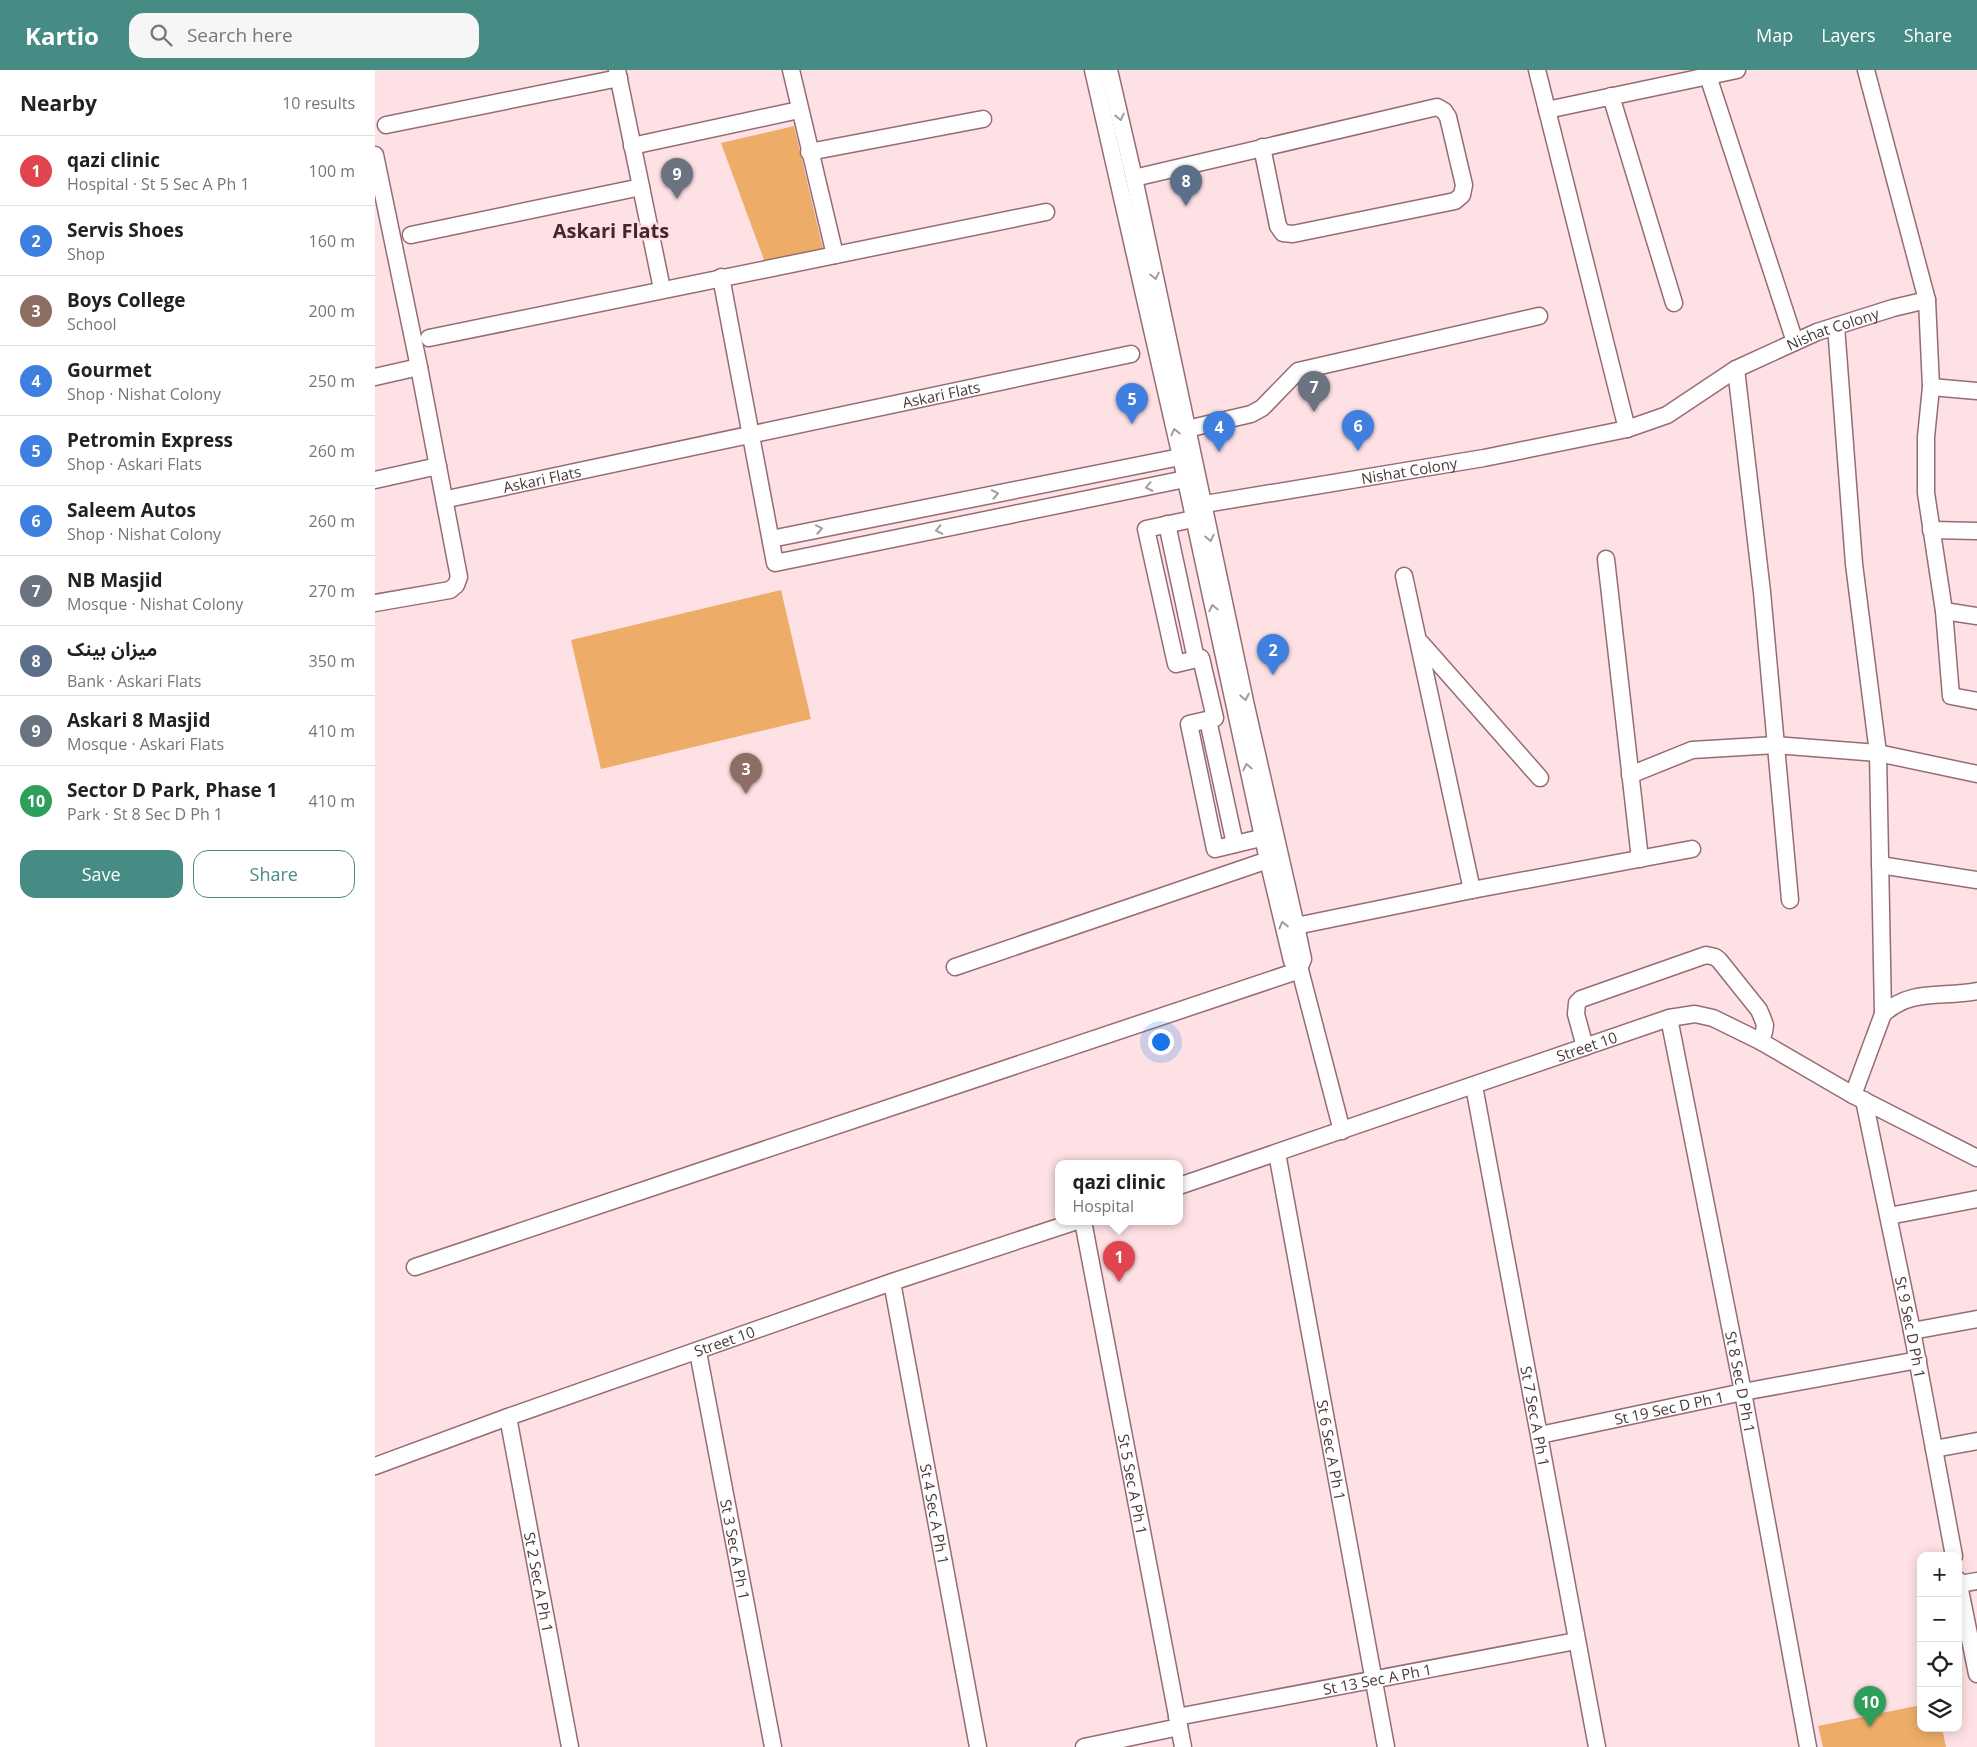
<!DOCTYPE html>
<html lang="en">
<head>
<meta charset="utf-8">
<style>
  :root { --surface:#fff; --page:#f6f6f6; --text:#222; --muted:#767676; --line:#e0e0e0; --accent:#468c85 }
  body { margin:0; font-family:"Open Sans","Noto Sans Arabic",sans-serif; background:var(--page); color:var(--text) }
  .controls { position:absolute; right:15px; bottom:15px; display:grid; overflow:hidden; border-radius:10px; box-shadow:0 2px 12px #0003 }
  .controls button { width:45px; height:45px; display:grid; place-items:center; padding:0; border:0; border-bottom:1px solid var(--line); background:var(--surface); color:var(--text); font:25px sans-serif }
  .you { position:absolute; left:785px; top:971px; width:18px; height:18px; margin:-12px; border:4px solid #fff; border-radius:50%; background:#1a73e8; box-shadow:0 0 0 8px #1a73e833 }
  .badge { display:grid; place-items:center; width:32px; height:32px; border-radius:50%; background:var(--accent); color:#fff; font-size:16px; font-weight:700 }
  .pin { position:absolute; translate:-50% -41px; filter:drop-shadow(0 1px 2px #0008) }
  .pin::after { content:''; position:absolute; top:26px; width:18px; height:15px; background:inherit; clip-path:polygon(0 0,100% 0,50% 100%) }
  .popup { position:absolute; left:680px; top:1090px; width:128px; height:65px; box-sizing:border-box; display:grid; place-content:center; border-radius:10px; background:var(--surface); filter:drop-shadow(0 1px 4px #0005); font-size:16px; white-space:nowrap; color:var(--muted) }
  .popup b { font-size:19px; color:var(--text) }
  .popup::after { content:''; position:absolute; left:50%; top:100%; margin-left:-10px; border:10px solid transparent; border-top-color:var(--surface) }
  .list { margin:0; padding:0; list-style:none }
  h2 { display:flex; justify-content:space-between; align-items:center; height:65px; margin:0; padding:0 20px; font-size:21px }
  h2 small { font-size:16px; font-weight:400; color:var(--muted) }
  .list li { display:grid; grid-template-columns:32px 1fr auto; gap:15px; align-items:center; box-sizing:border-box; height:70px; padding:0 20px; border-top:1px solid var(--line) }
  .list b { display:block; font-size:19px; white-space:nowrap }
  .list p { margin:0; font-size:16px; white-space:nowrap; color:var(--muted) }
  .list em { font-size:16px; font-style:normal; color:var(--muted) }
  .actions { display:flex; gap:10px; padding:15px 20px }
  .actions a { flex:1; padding:11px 0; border:1px solid var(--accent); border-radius:15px; text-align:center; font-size:18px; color:var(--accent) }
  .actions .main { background:var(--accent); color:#fff }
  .icon { flex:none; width:28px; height:28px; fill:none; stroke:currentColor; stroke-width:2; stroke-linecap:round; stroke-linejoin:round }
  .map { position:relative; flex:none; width:1602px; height:1677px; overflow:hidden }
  header { display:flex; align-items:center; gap:30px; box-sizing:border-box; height:70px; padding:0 25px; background:var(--accent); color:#fff }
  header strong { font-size:24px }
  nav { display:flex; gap:28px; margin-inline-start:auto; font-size:18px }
  .search { width:350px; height:45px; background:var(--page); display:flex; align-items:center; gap:12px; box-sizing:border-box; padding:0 18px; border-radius:15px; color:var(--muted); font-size:19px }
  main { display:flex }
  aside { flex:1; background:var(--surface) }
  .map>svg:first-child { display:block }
  .green { fill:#edad69 }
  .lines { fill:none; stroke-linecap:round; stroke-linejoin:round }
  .minor-casing { stroke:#966c74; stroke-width:19 }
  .minor { stroke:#fff; stroke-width:16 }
  .oneway { stroke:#a49b9c }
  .labels { text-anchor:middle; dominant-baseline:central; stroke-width:5; stroke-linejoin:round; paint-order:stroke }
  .street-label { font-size:15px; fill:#49373a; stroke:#fee1e5 }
  .district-label { font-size:20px; font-weight:bold; fill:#48252d; stroke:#fee1e5 }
</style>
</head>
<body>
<header>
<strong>Kartio</strong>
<div class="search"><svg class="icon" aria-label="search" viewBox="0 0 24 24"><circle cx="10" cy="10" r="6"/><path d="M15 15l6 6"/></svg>Search here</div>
<nav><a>Map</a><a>Layers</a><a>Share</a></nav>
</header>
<main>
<aside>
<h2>Nearby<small>10 results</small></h2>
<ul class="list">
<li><span class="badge" style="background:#e0444e">1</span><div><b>qazi clinic</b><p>Hospital · St 5 Sec A Ph 1</p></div><em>100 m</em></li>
<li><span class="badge" style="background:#3f7fe0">2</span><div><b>Servis Shoes</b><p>Shop</p></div><em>160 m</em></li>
<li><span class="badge" style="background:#8d6e63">3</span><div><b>Boys College</b><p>School</p></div><em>200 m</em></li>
<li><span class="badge" style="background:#3f7fe0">4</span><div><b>Gourmet</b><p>Shop · Nishat Colony</p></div><em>250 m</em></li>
<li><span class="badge" style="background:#3f7fe0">5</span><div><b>Petromin Express</b><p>Shop · Askari Flats</p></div><em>260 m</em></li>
<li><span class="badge" style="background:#3f7fe0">6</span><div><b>Saleem Autos</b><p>Shop · Nishat Colony</p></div><em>260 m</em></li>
<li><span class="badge" style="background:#6b7280">7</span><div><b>NB Masjid</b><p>Mosque · Nishat Colony</p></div><em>270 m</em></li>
<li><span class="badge" style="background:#5c6f8a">8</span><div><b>میزان بینک</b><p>Bank · Askari Flats</p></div><em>350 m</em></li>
<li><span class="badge" style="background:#6b7280">9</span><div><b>Askari 8 Masjid</b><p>Mosque · Askari Flats</p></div><em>410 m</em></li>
<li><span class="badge" style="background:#2e9e5b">10</span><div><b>Sector D Park, Phase 1</b><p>Park · St 8 Sec D Ph 1</p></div><em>410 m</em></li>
</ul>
<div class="actions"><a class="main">Save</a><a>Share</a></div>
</aside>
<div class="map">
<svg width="1602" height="1677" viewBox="0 0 1602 1677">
  <rect width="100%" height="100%" fill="#fee1e5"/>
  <path class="green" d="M419,56L450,187L392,198L346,73Z
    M406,520L436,649L226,699L196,570Z
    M1546,1635V1658H1567L1571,1677H1448L1443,1656Z"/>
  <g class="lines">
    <g class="minor-casing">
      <g id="minor">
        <path d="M242,0L287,219"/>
        <path d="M416,0L460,185"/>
        <path d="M718,0L806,387L893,790L917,891L925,900L967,1061"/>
        <path d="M734,0L759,108L871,636L921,856L928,889L926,894"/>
        <path d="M1162,0L1252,359"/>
        <path d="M1491,0L1552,230L1556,317L1551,367V423L1569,541L1576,626L1602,631"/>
        <path d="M1333,6L1420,272"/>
        <path d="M1236,26L1299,233"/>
        <path d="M1172,40L1362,0"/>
        <path d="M11,55L244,8"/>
        <path d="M257,76L424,40"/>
        <path d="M434,82L608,49"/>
        <path d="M0,85L44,297L84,507L81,515L75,520L0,533"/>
        <path d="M759,108L1062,37L1069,41L1073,47L1089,115L1087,125L1080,131L918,164L908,163L903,156L887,77"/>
        <path d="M36,165L266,117"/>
        <path d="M346,207L400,493L820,407"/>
        <path d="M1461,256L1479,494L1503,683L1508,944"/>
        <path d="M54,268L671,142"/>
        <path d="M1361,299L1387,522L1415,830"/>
        <path d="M0,307L44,297"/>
        <path d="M1556,317L1602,321"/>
        <path d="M812,359L876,344L887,338L923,301L1164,246"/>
        <path d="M0,410L63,396"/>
        <path id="s1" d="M77,428L756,284"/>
        <path id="s2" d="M818,436L1109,388L1252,359L1292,345L1361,299L1442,262L1518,238L1552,230"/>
        <path d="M818,449L771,459L801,594L826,588L840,648L814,654L840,779L898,765"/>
        <path d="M792,454L821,589"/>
        <path d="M1556,460L1602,461"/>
        <path d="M396,469L815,385"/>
        <path d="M1231,489L1265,789"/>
        <path d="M1029,506L1097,820"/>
        <path d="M1569,541L1602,546"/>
        <path d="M1046,573L1165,708"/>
        <path d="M833,650L860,774"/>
        <path d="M1255,705L1317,680L1401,675L1503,683L1602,704"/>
        <path d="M1505,795L1602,810"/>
        <path d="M921,856L1097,820L1317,779"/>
        <path d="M580,897L893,790"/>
        <path id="s3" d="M1294,948L1368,1322L1433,1677"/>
        <path d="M1210,977L1201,944L1202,933L1206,929L1331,885L1340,887L1344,890L1384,940L1387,947L1390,955L1389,962L1385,971"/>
        <path id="s4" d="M1099,1016L1222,1677"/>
        <path d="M1478,1025L1508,944C1537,918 1567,928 1602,921"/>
        <path id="s5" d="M1489,1030L1537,1261L1579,1486"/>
        <path id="s6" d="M902,1083L1011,1677"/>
        <path id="s7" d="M804,1116L1294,948L1320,944L1338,948L1385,971L1478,1025L1602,1088"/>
        <path d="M1514,1146L1602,1129"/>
        <path id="s8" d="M708,1151L808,1677"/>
        <path d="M40,1197L925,900"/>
        <path id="s9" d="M517,1212L603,1677"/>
        <path d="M1537,1261L1602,1249"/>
        <path id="s10" d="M323,1282L398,1677"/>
        <path id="s11" d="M133,1347L195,1677"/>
        <path id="s12" d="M1165,1365L1368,1322L1543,1290"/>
        <path d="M1559,1379L1602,1371"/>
        <path id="s13" d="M0,1396L133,1347L517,1212L702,1151"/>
        <path d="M1583,1510L1602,1604"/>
        <path d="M1584,1514L1602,1511"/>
        <path id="s14" d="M802,1647L1201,1571"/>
        <path d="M709,1677L804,1657"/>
      </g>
    </g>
    <use href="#minor" class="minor"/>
  </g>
  <defs><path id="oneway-chevron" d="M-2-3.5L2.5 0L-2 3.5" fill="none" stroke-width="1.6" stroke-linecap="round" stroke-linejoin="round" transform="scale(1.25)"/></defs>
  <g class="oneway">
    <use href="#oneway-chevron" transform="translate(745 47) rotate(77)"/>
    <use href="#oneway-chevron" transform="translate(780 206) rotate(78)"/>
    <use href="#oneway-chevron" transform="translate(800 362) rotate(-103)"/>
    <use href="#oneway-chevron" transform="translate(774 417) rotate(168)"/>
    <use href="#oneway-chevron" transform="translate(620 424) rotate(-11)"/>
    <use href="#oneway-chevron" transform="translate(444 459) rotate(-11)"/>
    <use href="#oneway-chevron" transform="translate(564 460) rotate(168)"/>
    <use href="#oneway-chevron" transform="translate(835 468) rotate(78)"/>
    <use href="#oneway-chevron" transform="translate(838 538) rotate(-102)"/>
    <use href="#oneway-chevron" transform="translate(870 627) rotate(79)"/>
    <use href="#oneway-chevron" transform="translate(872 697) rotate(-102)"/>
    <use href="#oneway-chevron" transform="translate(908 855) rotate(-104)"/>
  </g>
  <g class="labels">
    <g class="street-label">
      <text stroke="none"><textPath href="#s2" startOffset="671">Nishat Colony</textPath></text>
      <text stroke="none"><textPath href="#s1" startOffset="500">Askari Flats</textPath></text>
      <text stroke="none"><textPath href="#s2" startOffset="219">Nishat Colony</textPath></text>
      <text stroke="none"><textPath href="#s1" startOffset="92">Askari Flats</textPath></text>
      <text stroke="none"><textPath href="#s7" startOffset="431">Street 10</textPath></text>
      <text stroke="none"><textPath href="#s5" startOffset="232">St 9 Sec D Ph 1</textPath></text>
      <text stroke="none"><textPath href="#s13" startOffset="371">Street 10</textPath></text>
      <text stroke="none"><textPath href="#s3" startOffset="371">St 8 Sec D Ph 1</textPath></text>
      <text stroke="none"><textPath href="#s12" startOffset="132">St 19 Sec D Ph 1</textPath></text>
      <text stroke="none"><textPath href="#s4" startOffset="336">St 7 Sec A Ph 1</textPath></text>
      <text stroke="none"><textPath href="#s6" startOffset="302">St 6 Sec A Ph 1</textPath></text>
      <text stroke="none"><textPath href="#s8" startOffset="268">St 5 Sec A Ph 1</textPath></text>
      <text stroke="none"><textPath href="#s9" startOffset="236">St 4 Sec A Ph 1</textPath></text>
      <text stroke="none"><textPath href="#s10" startOffset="201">St 3 Sec A Ph 1</textPath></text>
      <text stroke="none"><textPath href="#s11" startOffset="168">St 2 Sec A Ph 1</textPath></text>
      <text stroke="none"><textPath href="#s14" startOffset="204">St 13 Sec A Ph 1</textPath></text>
    </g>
    <g class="district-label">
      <text x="236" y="160">Askari Flats</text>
    </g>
  </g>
</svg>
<div class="controls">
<button>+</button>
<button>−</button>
<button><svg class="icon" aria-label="locate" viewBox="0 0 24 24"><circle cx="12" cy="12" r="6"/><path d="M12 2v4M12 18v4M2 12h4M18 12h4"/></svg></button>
<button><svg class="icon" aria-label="layers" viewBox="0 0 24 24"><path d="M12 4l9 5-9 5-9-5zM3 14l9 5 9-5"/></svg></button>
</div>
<div class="you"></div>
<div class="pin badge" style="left:744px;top:1212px;background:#e0444e">1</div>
<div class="popup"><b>qazi clinic</b>Hospital</div>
<div class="pin badge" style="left:898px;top:605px;background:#3f7fe0">2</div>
<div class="pin badge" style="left:371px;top:724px;background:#8d6e63">3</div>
<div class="pin badge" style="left:844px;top:382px;background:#3f7fe0">4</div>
<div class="pin badge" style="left:757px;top:354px;background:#3f7fe0">5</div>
<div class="pin badge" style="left:983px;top:381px;background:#3f7fe0">6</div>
<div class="pin badge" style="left:939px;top:342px;background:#6b7280">7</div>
<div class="pin badge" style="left:811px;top:136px;background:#5c6f8a">8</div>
<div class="pin badge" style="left:302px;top:129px;background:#6b7280">9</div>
<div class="pin badge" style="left:1495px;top:1657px;background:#2e9e5b">10</div>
</div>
</main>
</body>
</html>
